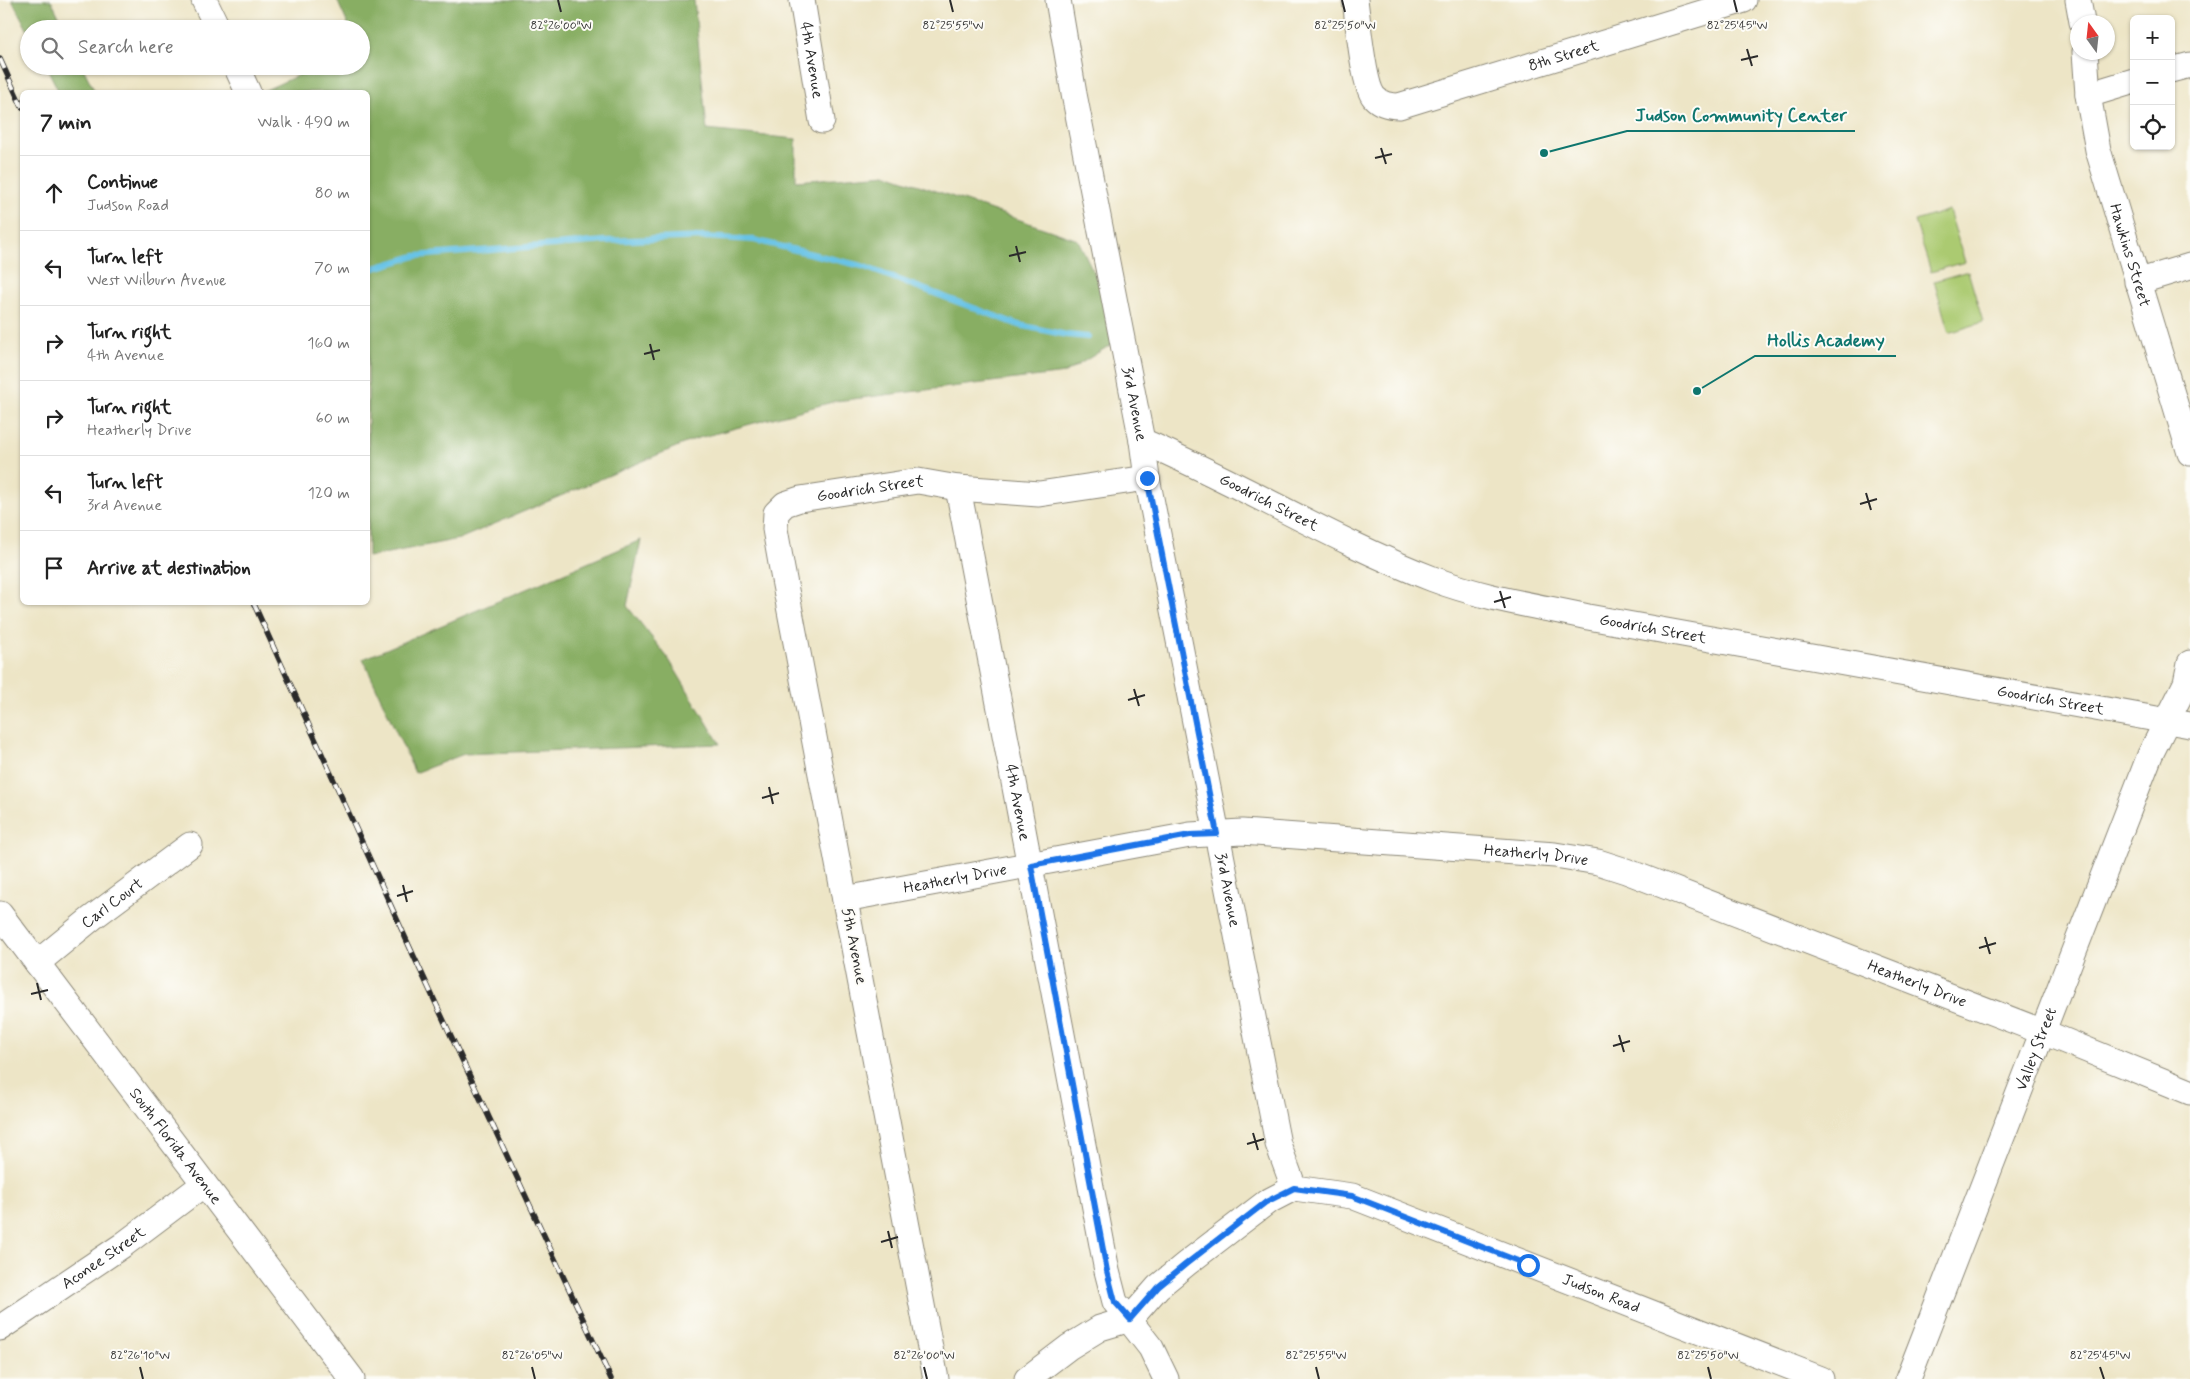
<!DOCTYPE html>
<html lang="en">
<head>
<meta charset="utf-8">
<style>
  :root { --surface:#fff; --page:#f6f6f6; --text:#222; --muted:#767676; --line:#e0e0e0 }
  body { margin:0; font-family:Mynerve,sans-serif; background:var(--page); color:var(--text) }
  .controls { position:absolute; right:15px; top:15px; display:grid; overflow:hidden; border-radius:8px; box-shadow:0 1px 4px #0004 }
  .controls button { width:45px; height:45px; display:grid; place-items:center; padding:0; border:0; border-bottom:1px solid var(--line); background:var(--surface); color:var(--text); font:25px sans-serif }
  .compass { position:absolute; left:2070px; top:15px; width:45px; height:45px; border-radius:50%; background:var(--surface); box-shadow:0 1px 4px #0004; rotate:345deg }
  .stop { position:absolute; width:15px; height:15px; margin:-11px; border:4px solid #1a73e8; border-radius:50%; background:#fff }
  .stop.end { background:#1a73e8; border-color:#fff; box-shadow:0 1px 5px #0008 }
  .list { margin:0; padding:0; list-style:none }
  h2 { display:flex; justify-content:space-between; align-items:center; height:65px; margin:0; padding:0 20px; font-size:21px }
  h2 small { font-size:16px; font-weight:400; color:var(--muted) }
  .list li { display:grid; grid-template-columns:32px 1fr auto; gap:15px; align-items:center; box-sizing:border-box; height:75px; padding:0 20px; border-top:1px solid var(--line) }
  .list b { display:block; font-size:19px; white-space:nowrap }
  .list p { margin:0; font-size:16px; white-space:nowrap; color:var(--muted) }
  .list em { font-size:16px; font-style:normal; color:var(--muted) }
  .icon { flex:none; width:28px; height:28px; fill:none; stroke:currentColor; stroke-width:2; stroke-linecap:round; stroke-linejoin:round }
  .map { position:relative; flex:none; width:2190px; height:1379px; overflow:hidden }
  .search { position:absolute; background:var(--surface); box-shadow:0 1px 4px #0004; left:20px; top:20px; width:350px; height:55px; display:flex; align-items:center; gap:12px; box-sizing:border-box; padding:0 18px; border-radius:28px; color:var(--muted); font-size:19px }
  .panel { position:absolute; background:var(--surface); box-shadow:0 1px 4px #0004; left:20px; top:90px; width:350px; height:515px; border-radius:8px }
  .map>svg:first-child { display:block }
  .green { fill:#abca71; stroke:#6b7a4e }
  .forest { fill:#88ae63; stroke:#5a6c47 }
  .lines { fill:none; stroke-linecap:round; stroke-linejoin:round }
  .stream { stroke:#68c3e6; stroke-width:6 }
  .minor-casing { stroke:#8c8878; stroke-width:27 }
  .minor { stroke:#fff; stroke-width:25 }
  .rail-casing { stroke:#2b2b2b; stroke-width:5.5 }
  .rail { stroke:#fdfcf7; stroke-width:4; stroke-dasharray:11; stroke-linecap:butt }
  .route { stroke:#1a73e8; stroke-width:6 }
  .ticks { fill:none; stroke:#2b2b2b; stroke-width:2 }
  .labels { text-anchor:middle; dominant-baseline:central; stroke-width:4; stroke-linejoin:round; paint-order:stroke }
  .street-label { font-size:16px; fill:#2b2b2b; stroke:#fdfcf7 }
  .ticks-label { font-size:12px; text-anchor:middle; fill:#2b2b2b; stroke:#fdfcf7; stroke-width:4; stroke-linejoin:round; paint-order:stroke }
  .leader { fill:none; stroke:#0f766e; stroke-width:2 }
  .callout-dot { fill:#0f766e; stroke:#fdfcf7; stroke-width:2 }
  .callout-label { font-size:18px; text-anchor:middle; font-weight:bold; fill:#0f766e; stroke:#fdfcf7; stroke-width:4; stroke-linejoin:round; paint-order:stroke }
</style>
</head>
<body>
<div class="map">
<svg width="2190" height="1379" viewBox="0 0 2190 1379">
  <rect width="100%" height="100%" fill="#fdfcf7"/>
  <filter id="ink" filterUnits="userSpaceOnUse"><feTurbulence type="fractalNoise" baseFrequency=".02" numOctaves="2"/><feDisplacementMap in="SourceGraphic" scale="10" xChannelSelector="R" yChannelSelector="G"/><feConvolveMatrix kernelMatrix="1 2 1 2 8 2 1 2 1" color-interpolation-filters="sRGB"/></filter>
  <filter id="wash" filterUnits="userSpaceOnUse"><feTurbulence type="fractalNoise" baseFrequency=".0096" numOctaves="4" result="noise"/><feDisplacementMap in="SourceGraphic" scale="20" xChannelSelector="R" yChannelSelector="G"/><feGaussianBlur stdDeviation="1.12" result="paint"/><feColorMatrix in="noise" values="0 0 0 0 0 0 0 0 0 0 0 0 0 0 0 0 0 1.4 0 .05"/><feComposite in="paint" operator="in"/></filter>
  <g filter="url(#wash)">
    <rect width="100%" height="100%" fill="#ede5c6"/>
    <path class="green" d="M1949,210L1965,262L1931,272L1915,221Z
      M1968,271L1983,322L1949,333L1934,281Z"/>
    <path class="forest" d="M12,0H51L65,29H29V33Z
      M337,0H694L707,130L796,139V181L887,174L1078,240L1125,336L1065,373L836,401L695,439L459,539L368,557V92H261L319,66H361V29H350Z
      M46,66H82L95,92H59Z
      M641,540L627,606L668,658L720,744L464,754L415,773L363,659Z"/>
    <g class="lines">
      <path class="stream" d="M368,270L415,256L605,241L704,237L754,240L862,266L1019,325L1067,335L1088,337"/>
    </g>
  </g>
  <g filter="url(#ink)">
    <g class="lines">
      <g class="minor-casing">
        <g id="minor">
          <path d="M204,0L218,29"/>
          <path id="s1" d="M802,0L822,121"/>
          <path id="s2" d="M1058,0L1074,94L1142,441L1147,478L1278,1144L1294,1188"/>
          <path id="s3" d="M1355,0C1358,20 1363,84 1374,97C1381,105 1390,106 1399,106L1744,0"/>
          <path d="M2078,0L2082,22"/>
          <path id="s4" d="M2085,52L2088,95L2098,150L2190,453"/>
          <path d="M236,66L248,92"/>
          <path d="M2171,70L2190,65"/>
          <path d="M2088,95L2134,81"/>
          <path d="M2137,282L2190,266"/>
          <path id="s5" d="M1142,441C1240,483 1334,541 1433,579C1483,598 1537,606 1588,617L2190,725"/>
          <path id="s6" d="M958,488L1107,1271L1115,1302L1151,1348L1166,1379"/>
          <path id="s7" d="M845,899L1190,835L1242,832L1555,855L1598,862L1626,871L2043,1032L2190,1092"/>
          <path id="s8" d="M0,914L352,1379"/>
          <path id="s9" d="M37,963L92,918L190,845"/>
          <path id="s10" d="M1294,1188L1352,1196L1821,1379"/>
          <path id="s11" d="M0,1328L123,1245L204,1184"/>
          <path id="s12" d="M936,1379L782,569L775,529L776,513L785,504L800,499L918,481L958,488L1039,494L1147,478"/>
          <path d="M1027,1379L1069,1347L1100,1328L1130,1319L1158,1287L1186,1264L1267,1202L1294,1188"/>
          <path id="s13" d="M1908,1379L2150,755L2186,683L2190,663"/>
        </g>
      </g>
      <use href="#minor" class="minor"/>
      <g class="rail-casing">
        <path id="rail" d="M0,59L22,107
          M253,602L411,950L611,1379"/>
      </g>
      <use href="#rail" class="rail"/>
    </g>
  </g>
  <g class="lines" filter="url(#ink)">
    <path class="route" d="M1147,478L1217,834L1190,835L1031,865L1107,1271L1115,1302L1130,1319L1158,1287L1186,1264L1266,1202L1294,1188L1352,1196L1528,1265"/>
  </g>
  <path class="ticks" d="M558,0L561,12M950,0L953,12M1342,0L1345,12M1734,0L1737,12M1747,49L1752,66M1741,60L1758,56M1381,148L1386,164M1375,158L1392,154M1016,246L1020,262M1009,256L1026,252M650,344L654,360M644,354L660,350M1866,493L1871,510M1860,504L1877,499M1500,591L1505,608M1494,602L1511,597M1134,689L1139,706M1128,700L1145,695M769,787L773,804M762,798L779,793M403,885L407,902M397,896L413,891M1985,937L1990,954M1979,948L1996,943M37,983L41,1000M31,994L48,990M1619,1035L1624,1052M1613,1046L1630,1041M1253,1133L1258,1150M1247,1144L1264,1139M888,1231L892,1248M881,1242L898,1237M140,1367L143,1379M532,1367L535,1379M924,1367L927,1379M1316,1367L1319,1379M1708,1367L1711,1379M2100,1367L2104,1379"/>
  <g class="labels">
    <g class="street-label">
      <text stroke="none"><textPath href="#s3" startOffset="299">8th Street</textPath></text>
      <text stroke="none"><textPath href="#s1" startOffset="61">4th Avenue</textPath></text>
      <text stroke="none"><textPath href="#s4" startOffset="209">Hawkins Street</textPath></text>
      <text stroke="none"><textPath href="#s2" startOffset="411">3rd Avenue</textPath></text>
      <text stroke="none"><textPath href="#s12" startOffset="981">Goodrich Street</textPath></text>
      <text stroke="none"><textPath href="#s5" startOffset="141">Goodrich Street</textPath></text>
      <text stroke="none"><textPath href="#s5" startOffset="548">Goodrich Street</textPath></text>
      <text stroke="none"><textPath href="#s5" startOffset="952">Goodrich Street</textPath></text>
      <text stroke="none"><textPath href="#s6" startOffset="320">4th Avenue</textPath></text>
      <text stroke="none"><textPath href="#s7" startOffset="698">Heatherly Drive</textPath></text>
      <text stroke="none"><textPath href="#s7" startOffset="112">Heatherly Drive</textPath></text>
      <text stroke="none"><textPath href="#s2" startOffset="906">3rd Avenue</textPath></text>
      <text stroke="none"><textPath href="#s9" startOffset="96">Carl Court</textPath></text>
      <text transform="translate(854 946) rotate(79)">5th Avenue</text>
      <text stroke="none"><textPath href="#s7" startOffset="1102">Heatherly Drive</textPath></text>
      <text stroke="none"><textPath href="#s13" startOffset="354">Valley Street</textPath></text>
      <text stroke="none"><textPath href="#s8" startOffset="291">South Florida Avenue</textPath></text>
      <text stroke="none"><textPath href="#s11" startOffset="125">Aconee Street</textPath></text>
      <text stroke="none"><textPath href="#s10" startOffset="326">Judson Road</textPath></text>
    </g>
  </g>
  <g class="ticks-label">
    <text x="561" y="29">82°26'00"W</text>
    <text x="953" y="29">82°25'55"W</text>
    <text x="1345" y="29">82°25'50"W</text>
    <text x="1737" y="29">82°25'45"W</text>
    <text x="140" y="1359">82°26'10"W</text>
    <text x="532" y="1359">82°26'05"W</text>
    <text x="924" y="1359">82°26'00"W</text>
    <text x="1316" y="1359">82°25'55"W</text>
    <text x="1708" y="1359">82°25'50"W</text>
    <text x="2100" y="1359">82°25'45"W</text>
  </g>
  <path class="leader" d="M1544 153L1627 131H1855M1697 391L1755 356H1896"/>
  <g class="callout-dot">
    <circle cx="1544" cy="153" r="5"/>
    <circle cx="1697" cy="391" r="5"/>
  </g>
  <g class="callout-label">
    <text x="1741" y="121">Judson Community Center</text>
    <text x="1826" y="346">Hollis Academy</text>
  </g>
</svg>
<div class="controls">
<button>+</button>
<button>−</button>
<button><svg class="icon" aria-label="locate" viewBox="0 0 24 24"><circle cx="12" cy="12" r="6"/><path d="M12 2v4M12 18v4M2 12h4M18 12h4"/></svg></button>
</div>
<svg class="compass" viewBox="-18 -18 36 36"><path d="M0-13l5 13h-10z" fill="#e53935"/><path d="M0 13l5-13h-10z" fill="#767676"/></svg>
<div class="stop" style="left:1528px;top:1265px"></div>
<div class="stop end" style="left:1147px;top:478px"></div>
<div class="search"><svg class="icon" aria-label="search" viewBox="0 0 24 24"><circle cx="10" cy="10" r="6"/><path d="M15 15l6 6"/></svg>Search here</div>
<section class="panel">
<h2>7 min<small>Walk · 490 m</small></h2>
<ul class="list">
<li><svg class="icon" aria-label="ahead" viewBox="0 0 24 24"><path d="M12 20V5M6 11l6-6 6 6"/></svg><div><b>Continue</b><p>Judson Road</p></div><em>80 m</em></li>
<li><svg class="icon" aria-label="left" viewBox="0 0 24 24"><path d="M17 20v-9H6M10 6l-5 5 5 5"/></svg><div><b>Turn left</b><p>West Wilburn Avenue</p></div><em>70 m</em></li>
<li><svg class="icon" aria-label="right" viewBox="0 0 24 24"><path d="M7 20v-9h11M14 6l5 5-5 5"/></svg><div><b>Turn right</b><p>4th Avenue</p></div><em>160 m</em></li>
<li><svg class="icon" aria-label="right" viewBox="0 0 24 24"><path d="M7 20v-9h11M14 6l5 5-5 5"/></svg><div><b>Turn right</b><p>Heatherly Drive</p></div><em>60 m</em></li>
<li><svg class="icon" aria-label="left" viewBox="0 0 24 24"><path d="M17 20v-9H6M10 6l-5 5 5 5"/></svg><div><b>Turn left</b><p>3rd Avenue</p></div><em>120 m</em></li>
<li><svg class="icon" aria-label="arrive" viewBox="0 0 24 24"><path d="M6 21V4h12l-3 4 3 4H6"/></svg><div><b>Arrive at destination</b></div></li>
</ul>
</section>
</div>
</body>
</html>
